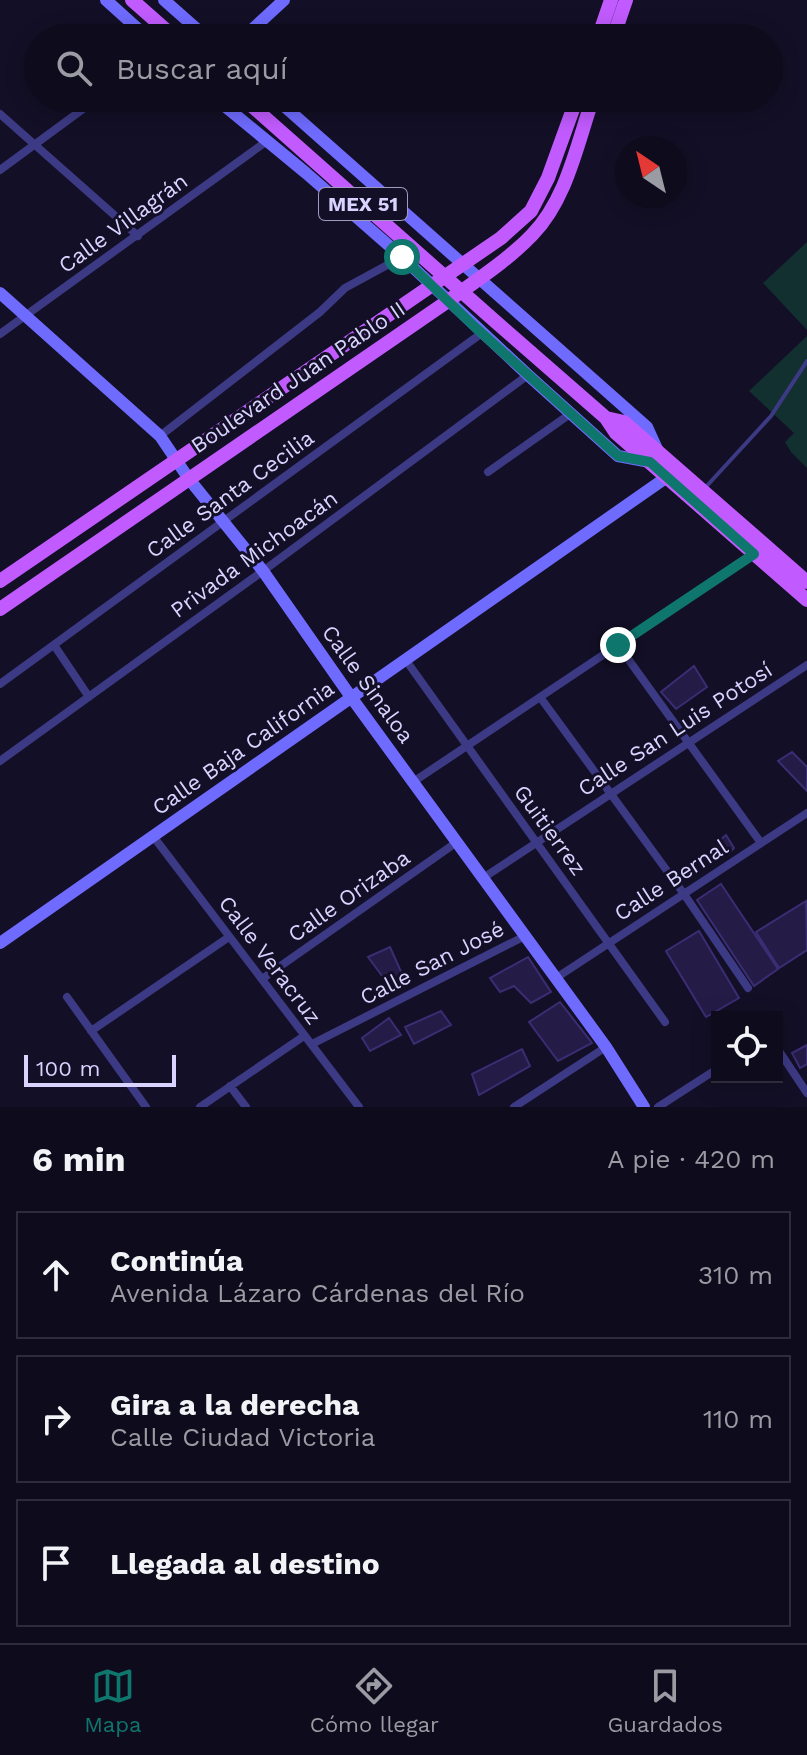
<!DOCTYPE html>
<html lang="es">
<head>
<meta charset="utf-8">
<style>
  :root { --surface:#0e0b1c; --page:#171425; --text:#f1f3f6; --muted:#9b9ba3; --line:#2e2b3b; --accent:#0f766e }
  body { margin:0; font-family:"Work Sans",sans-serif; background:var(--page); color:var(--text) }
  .controls { position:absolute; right:24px; bottom:24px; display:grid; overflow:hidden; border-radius:0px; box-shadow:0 4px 20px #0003 }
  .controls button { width:72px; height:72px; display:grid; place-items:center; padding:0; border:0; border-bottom:2px solid var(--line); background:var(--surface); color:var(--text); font:40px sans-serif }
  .compass { position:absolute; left:615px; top:136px; width:72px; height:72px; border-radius:50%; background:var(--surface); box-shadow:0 4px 20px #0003; rotate:325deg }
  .scale { position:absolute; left:24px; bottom:20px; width:152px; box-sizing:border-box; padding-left:8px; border:4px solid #d9d4ff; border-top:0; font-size:22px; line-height:28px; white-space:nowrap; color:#d9d4ff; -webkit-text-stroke:6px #130f26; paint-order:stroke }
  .stop { position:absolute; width:24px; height:24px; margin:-18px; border:6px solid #0f766e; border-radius:50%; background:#fff }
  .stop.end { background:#0f766e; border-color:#fff; box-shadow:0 2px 8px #0008 }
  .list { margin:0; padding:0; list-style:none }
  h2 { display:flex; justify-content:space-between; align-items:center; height:104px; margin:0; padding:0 32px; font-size:34px }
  h2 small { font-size:26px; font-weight:400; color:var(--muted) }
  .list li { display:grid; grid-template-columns:52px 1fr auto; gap:24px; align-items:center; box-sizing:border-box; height:128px; margin:0 16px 16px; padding:0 16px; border:2px solid var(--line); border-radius:0px }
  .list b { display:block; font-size:30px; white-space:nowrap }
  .list p { margin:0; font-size:26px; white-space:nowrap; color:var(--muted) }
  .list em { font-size:26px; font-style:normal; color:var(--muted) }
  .icon { flex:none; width:44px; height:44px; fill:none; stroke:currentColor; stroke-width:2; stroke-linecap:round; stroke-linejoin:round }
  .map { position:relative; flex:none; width:807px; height:1107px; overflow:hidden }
  .search { position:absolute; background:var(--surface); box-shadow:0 4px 20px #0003; left:24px; right:24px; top:24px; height:88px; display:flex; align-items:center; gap:20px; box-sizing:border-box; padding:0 28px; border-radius:44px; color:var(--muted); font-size:30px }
  .sheet { height:536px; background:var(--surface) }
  nav { display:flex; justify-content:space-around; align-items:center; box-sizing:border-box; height:112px; border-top:2px solid var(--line); background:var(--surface); font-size:22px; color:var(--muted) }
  nav a { display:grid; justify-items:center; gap:4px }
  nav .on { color:var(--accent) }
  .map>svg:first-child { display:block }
  .green { fill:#12302f }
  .building { fill:#241b47; stroke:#3b2d73; stroke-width:2 }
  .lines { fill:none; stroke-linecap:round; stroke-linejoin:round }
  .lane { stroke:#3d3a85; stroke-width:4 }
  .street { stroke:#3d3a85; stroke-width:8 }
  .secondary { stroke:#6f6bff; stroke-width:12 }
  .primary { stroke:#c25bff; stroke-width:14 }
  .route { stroke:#0f766e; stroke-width:10 }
  .labels { text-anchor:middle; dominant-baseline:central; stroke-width:6; stroke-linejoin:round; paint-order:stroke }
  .shield { fill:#130f26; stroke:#9e99be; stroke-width:2 }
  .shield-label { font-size:20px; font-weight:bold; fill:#d9d4ff }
  .street-label { font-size:22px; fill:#d9d4ff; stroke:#130f26 }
</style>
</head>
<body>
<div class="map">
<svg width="807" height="1107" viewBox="0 0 807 1107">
  <rect width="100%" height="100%" fill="#130f26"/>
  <path class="green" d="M807,242V330L763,283Z
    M807,336V468L791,452L785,442L794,433L749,391Z"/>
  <path class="building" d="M694,666L707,687L676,709L661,692Z
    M792,752L807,767V791L778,761Z
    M726,835L734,848L729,854L719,841Z
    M721,884L778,969L754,986L697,900Z
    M806,901L807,950L779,968L756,932Z
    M699,931L739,998L706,1017L666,951Z
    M390,947L407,985L394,992L368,957Z
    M528,957L551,992L531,1003L514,986L500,992L490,978Z
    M560,1002L592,1043L558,1061L529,1022Z
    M441,1011L451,1025L414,1044L405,1027Z
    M389,1018L401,1035L370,1051L362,1038Z
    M807,1045V1064L800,1068L792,1053Z
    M522,1049L530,1066L479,1095L472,1074Z"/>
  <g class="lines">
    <path class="lane" d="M704,489L771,416L807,361"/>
    <path class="street" d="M0,114L138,236
      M0,170L98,98
      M0,334L267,141
      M160,436L320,312L345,288L402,257
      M488,472L570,414
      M54,645L89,697
      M618,645L761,843
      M405,659L665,1022
      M0,684L482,333
      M540,697L684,894L748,988
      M0,761L263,571L528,375
      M413,782L754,554
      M153,836L359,1107
      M483,878L807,665
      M556,978L807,813
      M262,979L457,842
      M67,997L146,1107
      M91,1031L229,937
      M312,1044L525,936
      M777,1048L807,1093
      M230,1086L246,1107
      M200,1107L304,1036
      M514,1107L606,1047
      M658,1107L717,1069"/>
    <path class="secondary" d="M106,0L148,38
      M164,0L207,38
      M243,38L284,0
      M215,98L306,173L402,257L528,375L618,456L650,462
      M275,98L647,427L657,449
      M0,293L160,436L189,479L263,571L351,697L606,1047L644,1107
      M0,943L667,477"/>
    <path class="primary" d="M132,0L175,38
      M598,38L611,0
      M613,38L626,0
      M243,98L496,322L606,418L616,433L807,600
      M606,418L624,422L807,582
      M0,581L501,238L531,211L548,178L577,98
      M0,609L448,301C477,280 508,260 532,235C567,199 577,144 593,98"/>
  </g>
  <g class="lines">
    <path class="route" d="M402,257L476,328L618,456L650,462L754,554L618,645"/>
  </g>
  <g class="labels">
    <rect class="shield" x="319" y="188" width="88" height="32" rx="6"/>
    <g class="shield-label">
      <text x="363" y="204">MEX 51</text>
    </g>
    <g class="street-label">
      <text transform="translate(123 223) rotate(-36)">Calle Villagrán</text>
      <text transform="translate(298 377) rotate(-34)">Boulevard Juan Pablo II</text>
      <text transform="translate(230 494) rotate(-36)">Calle Santa Cecilia</text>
      <text transform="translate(254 554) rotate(-36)">Privada Michoacán</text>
      <text transform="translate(368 684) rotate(54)">Calle Sinaloa</text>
      <text transform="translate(675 729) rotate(-33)">Calle San Luis Potosí</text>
      <text transform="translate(243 748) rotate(-35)">Calle Baja California</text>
      <text transform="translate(550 830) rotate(54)">Guitierrez</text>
      <text transform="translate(671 880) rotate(-33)">Calle Bernal</text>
      <text transform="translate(349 896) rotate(-35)">Calle Orizaba</text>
      <text transform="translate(270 960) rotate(53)">Calle Veracruz</text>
      <text transform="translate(432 963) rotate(-27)">Calle San José</text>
    </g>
  </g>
</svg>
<div class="controls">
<button><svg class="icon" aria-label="locate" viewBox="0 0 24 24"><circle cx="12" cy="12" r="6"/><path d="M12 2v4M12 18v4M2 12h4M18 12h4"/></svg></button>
</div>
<svg class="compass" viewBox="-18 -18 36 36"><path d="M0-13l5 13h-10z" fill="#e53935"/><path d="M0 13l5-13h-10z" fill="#9b9ba3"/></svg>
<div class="scale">100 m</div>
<div class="stop" style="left:402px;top:257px"></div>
<div class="stop end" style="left:618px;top:645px"></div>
<div class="search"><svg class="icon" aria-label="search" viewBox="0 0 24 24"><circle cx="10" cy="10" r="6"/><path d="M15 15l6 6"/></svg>Buscar aquí</div>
</div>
<section class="sheet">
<h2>6 min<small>A pie · 420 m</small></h2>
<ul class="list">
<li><svg class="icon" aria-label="ahead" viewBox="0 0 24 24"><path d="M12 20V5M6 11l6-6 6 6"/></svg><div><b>Continúa</b><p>Avenida Lázaro Cárdenas del Río</p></div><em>310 m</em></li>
<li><svg class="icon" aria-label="right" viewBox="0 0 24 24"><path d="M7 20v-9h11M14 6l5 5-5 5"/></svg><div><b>Gira a la derecha</b><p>Calle Ciudad Victoria</p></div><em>110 m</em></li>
<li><svg class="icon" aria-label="arrive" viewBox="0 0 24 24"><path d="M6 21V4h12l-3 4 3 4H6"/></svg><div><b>Llegada al destino</b></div></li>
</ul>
</section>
<nav>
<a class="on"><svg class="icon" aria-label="map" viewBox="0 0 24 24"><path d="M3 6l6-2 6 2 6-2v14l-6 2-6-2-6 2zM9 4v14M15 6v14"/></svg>Mapa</a>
<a><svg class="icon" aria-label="directions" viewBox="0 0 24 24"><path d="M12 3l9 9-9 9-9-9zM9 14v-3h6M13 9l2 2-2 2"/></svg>Cómo llegar</a>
<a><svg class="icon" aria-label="saved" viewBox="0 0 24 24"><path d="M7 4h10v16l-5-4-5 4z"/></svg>Guardados</a>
</nav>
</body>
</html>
